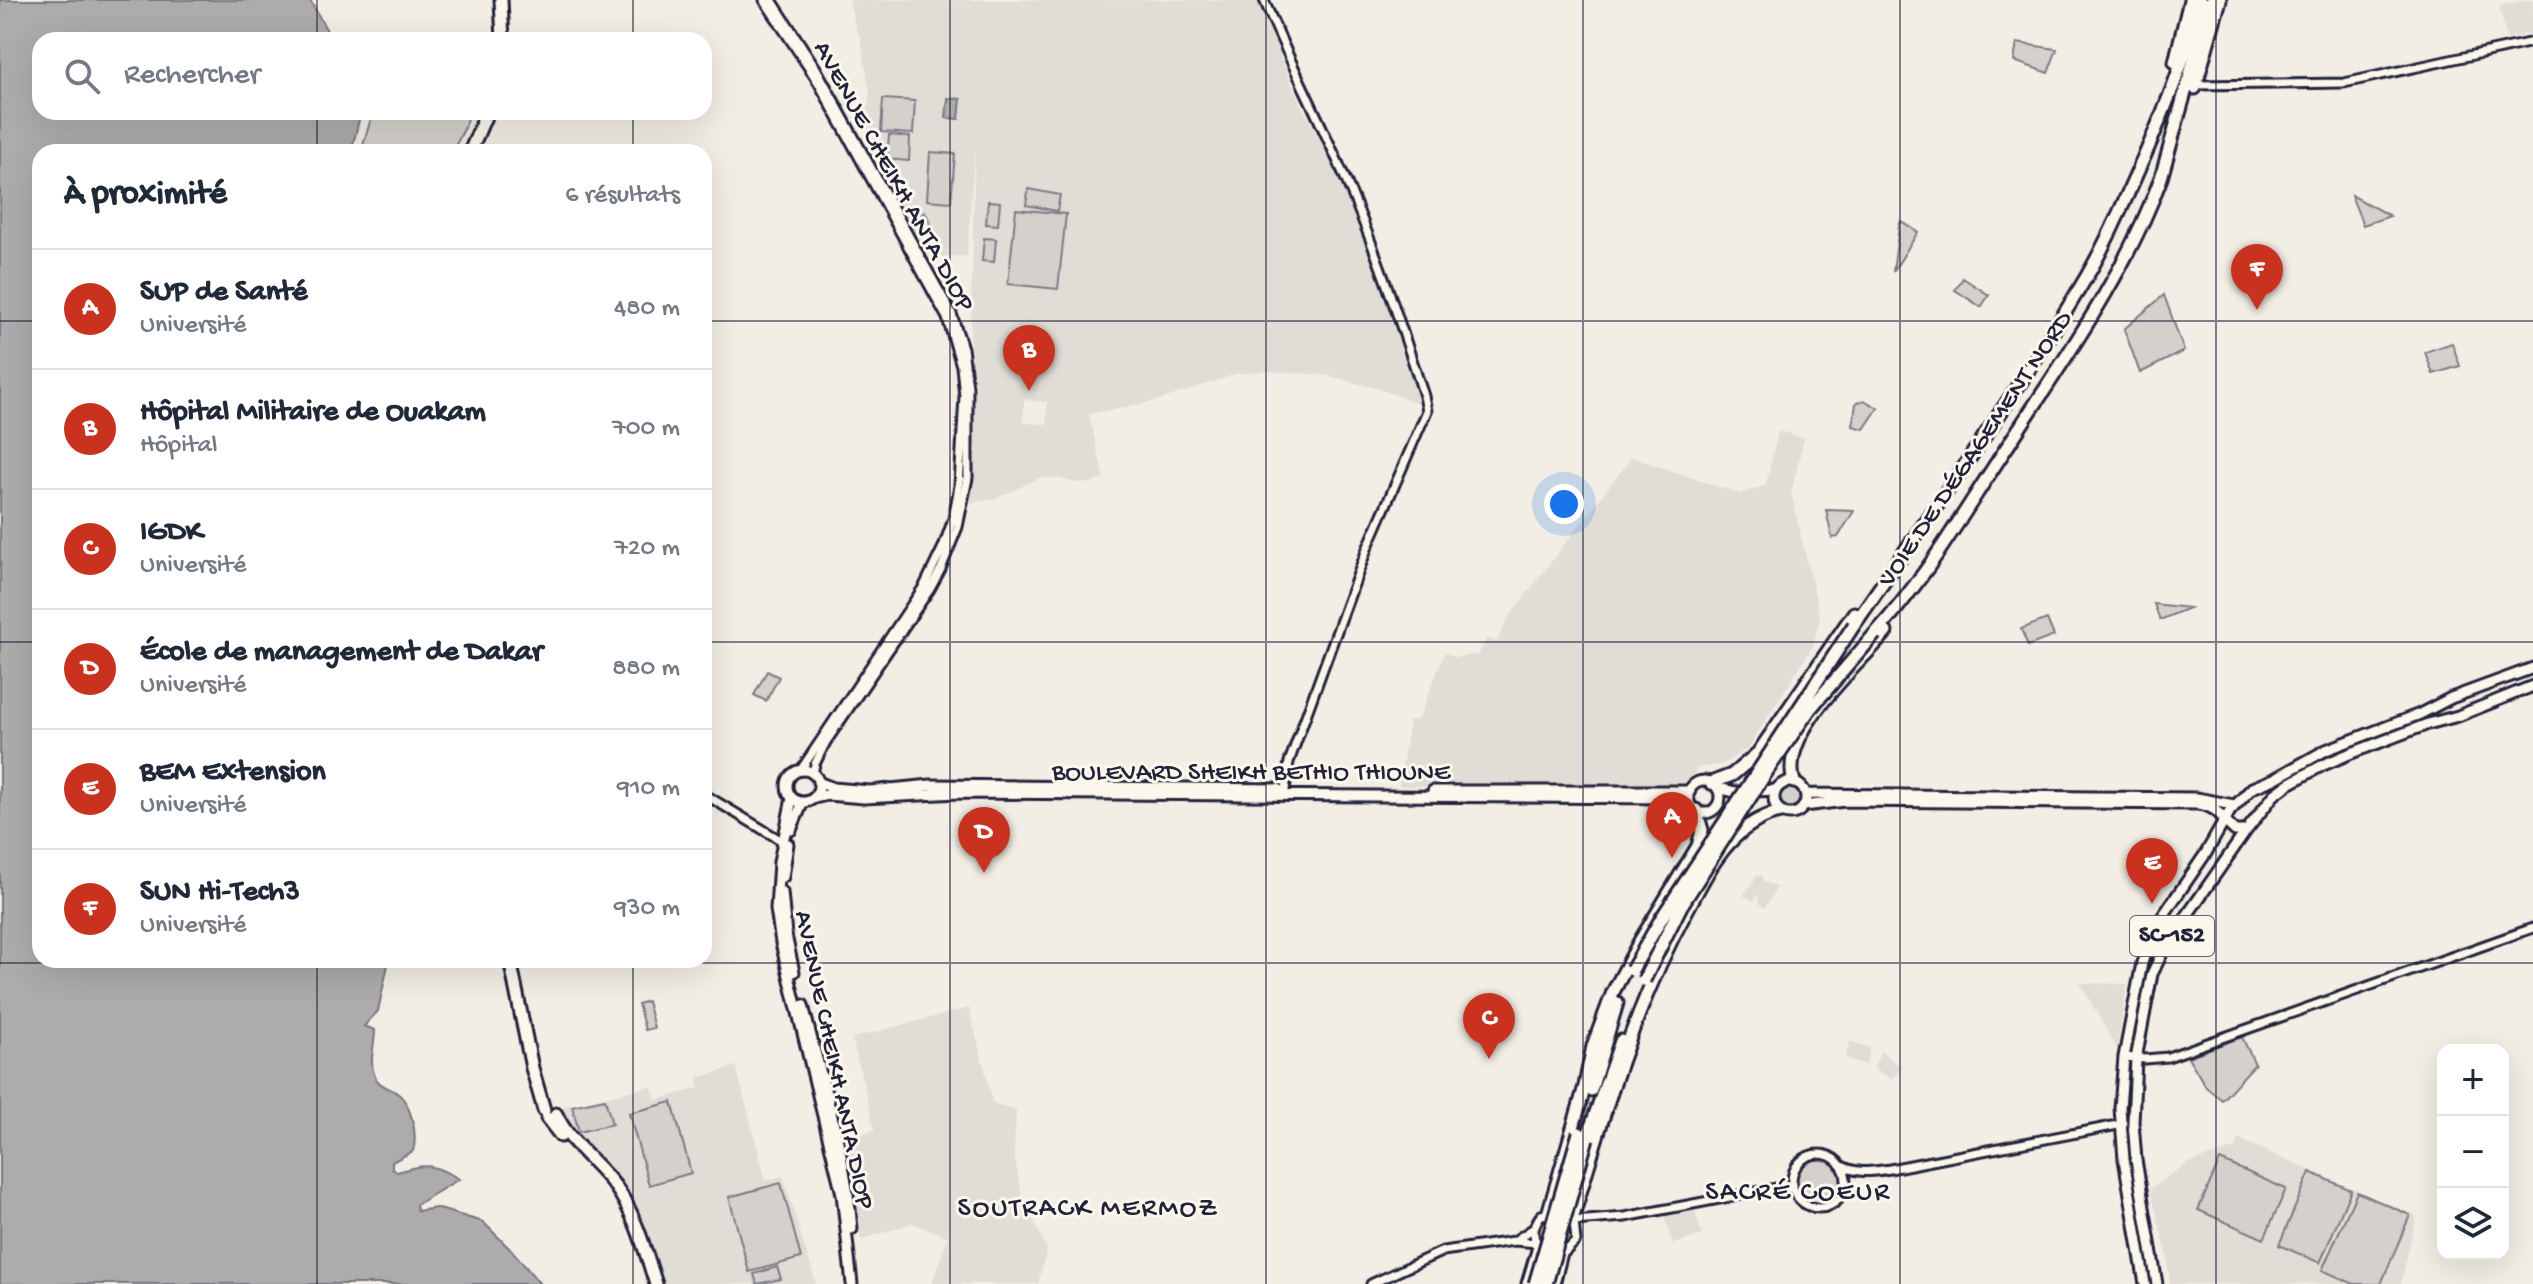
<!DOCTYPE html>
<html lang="fr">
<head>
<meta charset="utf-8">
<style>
  :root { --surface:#fff; --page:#f2f2f3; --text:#1f2937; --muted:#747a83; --line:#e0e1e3; --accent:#c8321e }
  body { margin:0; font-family:"Gochi Hand",sans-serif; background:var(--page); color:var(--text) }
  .controls { position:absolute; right:24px; bottom:24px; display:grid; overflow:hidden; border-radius:16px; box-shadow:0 8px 32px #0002 }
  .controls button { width:72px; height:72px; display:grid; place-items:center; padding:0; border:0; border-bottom:2px solid var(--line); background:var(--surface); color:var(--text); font:40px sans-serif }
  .you { position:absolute; left:1564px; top:504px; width:28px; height:28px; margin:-20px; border:6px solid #fff; border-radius:50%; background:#1a73e8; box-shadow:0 0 0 12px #1a73e833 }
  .badge { display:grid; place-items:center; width:52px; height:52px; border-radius:50%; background:var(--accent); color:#fff; font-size:26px; font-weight:700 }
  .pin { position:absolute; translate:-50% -66px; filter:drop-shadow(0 2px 4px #0008) }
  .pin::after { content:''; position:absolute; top:42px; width:28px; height:24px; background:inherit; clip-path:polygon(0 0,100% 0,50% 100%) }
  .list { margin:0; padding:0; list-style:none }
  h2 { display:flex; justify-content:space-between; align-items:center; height:104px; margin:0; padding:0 32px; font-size:34px }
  h2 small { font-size:26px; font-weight:400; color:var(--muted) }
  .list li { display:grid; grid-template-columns:52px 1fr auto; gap:24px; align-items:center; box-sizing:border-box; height:120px; padding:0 32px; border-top:2px solid var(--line) }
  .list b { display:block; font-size:30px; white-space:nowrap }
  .list p { margin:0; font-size:26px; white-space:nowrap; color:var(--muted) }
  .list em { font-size:26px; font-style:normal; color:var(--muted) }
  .icon { flex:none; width:44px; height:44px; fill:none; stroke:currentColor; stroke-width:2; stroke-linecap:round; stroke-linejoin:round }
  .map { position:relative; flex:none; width:2533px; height:1284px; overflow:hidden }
  .search { position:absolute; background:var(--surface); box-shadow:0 8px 32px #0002; left:32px; top:32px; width:680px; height:88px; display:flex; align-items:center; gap:20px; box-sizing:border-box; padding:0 28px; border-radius:24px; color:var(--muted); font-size:30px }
  .panel { position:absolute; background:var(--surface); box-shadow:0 8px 32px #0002; left:32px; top:144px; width:680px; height:824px; border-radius:24px }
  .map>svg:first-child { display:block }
  .built { fill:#e0dcd6; fill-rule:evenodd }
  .green { fill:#d4d1cc; stroke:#7b7a84; stroke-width:2 }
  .water { fill:#aeabad; stroke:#76747f; stroke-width:2 }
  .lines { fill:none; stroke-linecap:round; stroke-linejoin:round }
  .minor-casing { stroke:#22223b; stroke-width:13 }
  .major-casing { stroke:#22223b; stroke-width:15 }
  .highway-casing { stroke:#22223b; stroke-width:17 }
  .minor { stroke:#fbf7ec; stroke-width:7 }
  .major { stroke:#fbf7ec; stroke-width:9 }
  .highway { stroke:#fbf7ec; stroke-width:11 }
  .highway-bridge-casing { stroke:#22223b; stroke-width:17; stroke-linecap:butt }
  .highway-bridge { stroke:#fbf7ec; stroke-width:11 }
  .grid { fill:none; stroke:#22223b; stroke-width:2; stroke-opacity:0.55 }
  .labels { text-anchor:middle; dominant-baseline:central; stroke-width:6; stroke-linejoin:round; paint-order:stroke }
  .shield { fill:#fbf7ec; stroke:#636270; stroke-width:2 }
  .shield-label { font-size:24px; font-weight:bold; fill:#22223b }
  .street-label { font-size:26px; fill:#22223b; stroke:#fbf7ec }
  .neighbourhood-label { font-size:28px; letter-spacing:2px; fill:#22223b; stroke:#fbf7ec }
</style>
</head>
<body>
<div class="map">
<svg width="2533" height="1284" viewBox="0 0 2533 1284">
  <rect width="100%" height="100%" fill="#f2eee5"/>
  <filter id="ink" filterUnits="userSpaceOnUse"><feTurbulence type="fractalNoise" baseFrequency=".0125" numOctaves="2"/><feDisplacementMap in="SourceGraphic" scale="16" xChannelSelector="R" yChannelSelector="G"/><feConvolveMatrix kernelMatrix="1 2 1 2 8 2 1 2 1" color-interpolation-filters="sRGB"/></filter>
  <g filter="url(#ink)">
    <path class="built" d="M849,0H1257L1299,101L1334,166L1352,206L1379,275L1402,350L1421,396L1417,403L1379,389L1326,375L1265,371L1236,374L1160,400L1089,414L1104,479L1091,483H1077L1056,478H1040L994,499L971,503L974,465L976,382L970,359L975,143L967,256H937L933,248L926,252L900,206L894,185L889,187L871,154L866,120L870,92L860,35L857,33ZM1024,400L1047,402V424L1023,423Z
      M2526,0H2533V33L2507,39L2499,6Z
      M1778,431L1804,438L1791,493L1820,617L1813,646L1748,748L1723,764L1697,768L1692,777L1678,787L1670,788L1399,786L1409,721L1419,718L1445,652L1454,657L1478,655L1487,638L1497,642L1507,619L1632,457L1740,494L1766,485Z
      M1762,875L1763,881L1777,887L1765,908L1759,904V894L1753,901L1743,895L1754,881V877Z
      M2080,983L2127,984L2117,1049Z
      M969,1008L993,1103L1016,1110L1014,1154L1022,1196L1047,1249L1038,1284H932L948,1237L912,1223L861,1240L846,1139L875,1130L852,1038Z
      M1850,1041L1870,1048L1866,1065L1845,1058Z
      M1881,1051L1902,1068L1891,1079L1873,1068Z
      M736,1066L766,1181L783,1176L816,1284H665L640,1215L624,1192L571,1136L562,1107L651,1086L656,1100L699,1088L698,1078Z
      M2239,1139L2416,1216L2401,1284H2170L2167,1254L2150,1189L2188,1163L2236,1148Z
      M1693,1206L1702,1235L1673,1244L1664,1215Z"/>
    <path class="green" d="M2017,43L2057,49L2048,73L2014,61Z
      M883,99L915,101L913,134L881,132Z
      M373,112H469L464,129L452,152H361Z
      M889,135L910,137L909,161L887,159Z
      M930,152L955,154L951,202L927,200Z
      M1028,189L1060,195L1057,211L1026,205Z
      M2351,195L2390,216L2363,225Z
      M988,201L1000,202L998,225L986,224Z
      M1016,209L1066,214L1058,289L1008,284Z
      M925,212L938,238L928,243L914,217Z
      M1901,221L1918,232L1893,272L1899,226Z
      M984,238L996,239L994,262L982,261Z
      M1963,278L1989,295L1981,307L1955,290Z
      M2164,295L2184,351L2140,373L2124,329Z
      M2452,343L2460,366L2433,374L2425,352Z
      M1864,400L1878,408L1864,429L1853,426L1856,403Z
      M1826,510L1854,511L1838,537L1832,538Z
      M2154,604L2189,608L2160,620Z
      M2047,619L2054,636L2028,646L2021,629Z
      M767,671L779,677L766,701L754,695Z
      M1777 797a13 13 0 1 1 26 0a13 13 0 1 1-26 0Z
      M647,1001L654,1028L645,1030L638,1004Z
      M2242,1037L2255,1064L2222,1100L2206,1087L2188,1057Z
      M605,1099L612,1124L579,1132L572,1106Z
      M672,1102L691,1173L649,1185L629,1113Z
      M1793 1181a25 25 0 1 1 50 0a25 25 0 1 1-50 0Z
      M2220,1160L2286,1189L2264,1239L2198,1210Z
      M2310,1172L2351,1190L2320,1263L2279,1245Z
      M781,1183L801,1258L749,1272L729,1197Z
      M2357,1192L2410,1215L2381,1284H2354L2322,1270Z
      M777,1267L781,1279L757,1284L754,1274Z"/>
    <path class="water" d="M0,0H310L332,40H40V112H359L360,116L351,152H40V960H389L378,1011L364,1026L375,1030C375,1044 369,1060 374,1074C378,1087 388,1086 397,1093C411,1102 418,1136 413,1151L392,1162V1168L397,1172C426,1163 434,1164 459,1179L416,1205L417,1211L436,1208L483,1222L515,1254L540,1284H0Z
      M948,98L961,99L959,119L946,118Z"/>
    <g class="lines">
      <g class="minor-casing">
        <path id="minor" d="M764,0L818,82L947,318L961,366L964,396L959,486L953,519L943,547L924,586L800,771
          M772,0L816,68L952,314L963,348L968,387V478L958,527L941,569L930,589L826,742L815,764L813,774
          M1264,0C1289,60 1319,118 1345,178C1376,249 1400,322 1424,396L1427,411L1367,549L1289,762L1285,790
          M2196,85L2344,83L2533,42
          M704,794L782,841
          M2124,1057L2145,1059L2168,1057L2533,928
          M1792 1181a27 27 0 1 1 54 0a27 27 0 1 1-54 0Z
          M1840,1165C1857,1174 1871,1172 1890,1169L2123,1124
          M1551,1213L1574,1221L1576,1241L1564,1253L1544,1250C1530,1240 1532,1227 1541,1215Z
          M1574,1221L1625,1217L1782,1187L1793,1189
          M1514,1241L1534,1228
          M1371,1284L1443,1251L1514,1241L1537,1243"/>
      </g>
      <g class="major-casing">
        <path id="major" d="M787 786a16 16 0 1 1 32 0a16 16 0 1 1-32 0Z
          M1688 797a16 16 0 1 1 32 0a16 16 0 1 1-32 0Z
          M1774 798a16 16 0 1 1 32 0a16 16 0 1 1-32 0Z
          M818,782L833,788L870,791L931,785L1278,789
          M1718,788L1735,792L1776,790
          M1433,791H1690
          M1806,794L2197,798L2234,805
          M792,798L779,862L776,909L781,943L842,1194L852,1284
          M814,798L827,795L864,798L958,793L1667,798L1689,800
          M1804,806L1845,801L2198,804C2222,808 2219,818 2235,831H2246
          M791,830L803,802
          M783,877L788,844
          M782,892L786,935L794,972
          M803,1005C821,1079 846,1153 852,1229
          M2145,1284L2124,1159L2120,1108L2124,1057L2142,963L2152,932L2206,853L2230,811L2252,788L2274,779L2326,750L2420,714L2451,698L2533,668
          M2157,1284L2136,1160L2133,1122L2136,1059L2152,974L2165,947L2246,831L2274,795L2289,784L2323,765L2349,754L2428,724L2458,716L2533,686"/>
      </g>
      <g class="highway-casing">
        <path id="highway" d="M501,0L503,40
          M2175,62L2190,0
          M2195,88L2220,0
          M470,152L487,112
          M1854,625C1931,513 2011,403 2081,286C2107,244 2125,199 2145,155C2167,104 2187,54 2200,0
          M1875,634C1930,573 1964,511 2009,444C2065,358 2125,275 2161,178L2211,0
          M1794,782C1778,732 1857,667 1886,632
          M1711,783L1732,775L1758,753L1854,613
          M510,960L532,1068L544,1110
          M1591,1090L1617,1003
          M556,1114C569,1143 596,1161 615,1186C636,1215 645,1251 656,1284
          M547,1118L561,1136
          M1587,1138L1621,1041
          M1548,1214L1585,1086L1593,1046L1613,992L1640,941L1698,846L1702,830L1696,810
          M1572,1220C1603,1114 1634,1007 1687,910C1700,886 1714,857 1734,838C1746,826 1764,815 1781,812
          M1528,1284L1539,1247
          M1553,1284L1561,1253"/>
      </g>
      <use href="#minor" class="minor"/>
      <use href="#major" class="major"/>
      <use href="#highway" class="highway"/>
      <g class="highway-bridge-casing">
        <path id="highway-bridge" d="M1632,970L1661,919L1854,625
          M1644,980L1681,906L1769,768L1810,709L1875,634
          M1535,1284L1579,1133
          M1546,1284L1587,1138"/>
      </g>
      <use href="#highway-bridge" class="highway-bridge"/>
    </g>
  </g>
  <path class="grid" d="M317,0V40M633,0V40M950,0V1284M1266,0V1284M1583,0V1284M1900,0V1284M2216,0V1284M317,112V152M633,112V152M0,321H40M704,321H2533M0,642H40M704,642H2533M317,960V1284M633,960V1284M0,963H2533"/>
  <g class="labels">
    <rect class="shield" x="2130" y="916" width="84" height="40" rx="6"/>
    <g class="shield-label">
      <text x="2172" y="936">SC-152</text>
    </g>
    <g class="street-label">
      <text transform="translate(892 177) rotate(61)">AVENUE CHEIKH ANTA DIOP</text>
      <text transform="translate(1977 450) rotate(-56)">VOIE DE DÉGAGEMENT NORD</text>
      <text x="1251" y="774">BOULEVARD SHEIKH BETHIO THIOUNE</text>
      <text transform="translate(832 1060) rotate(78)">AVENUE CHEIKH ANTA DIOP</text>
    </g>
    <g class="neighbourhood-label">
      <text x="1798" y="1193">SACRÉ COEUR</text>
      <text x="1088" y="1209">SOUTRACK MERMOZ</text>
    </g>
  </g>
</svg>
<div class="controls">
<button>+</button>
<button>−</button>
<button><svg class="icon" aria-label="layers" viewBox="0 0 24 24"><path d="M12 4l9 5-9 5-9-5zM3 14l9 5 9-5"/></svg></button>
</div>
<div class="you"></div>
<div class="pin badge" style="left:1672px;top:858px">A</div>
<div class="pin badge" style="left:1029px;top:391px">B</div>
<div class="pin badge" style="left:1489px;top:1059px">C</div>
<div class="pin badge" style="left:984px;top:873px">D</div>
<div class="pin badge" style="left:2152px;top:904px">E</div>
<div class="pin badge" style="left:2257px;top:310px">F</div>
<div class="search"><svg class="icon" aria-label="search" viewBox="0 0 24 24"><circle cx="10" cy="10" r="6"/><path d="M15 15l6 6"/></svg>Rechercher</div>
<section class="panel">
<h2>À proximité<small>6 résultats</small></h2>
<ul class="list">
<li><span class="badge">A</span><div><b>SUP de Santé</b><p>Université</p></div><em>480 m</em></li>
<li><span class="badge">B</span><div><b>Hôpital Militaire de Ouakam</b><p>Hôpital</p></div><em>700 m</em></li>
<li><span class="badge">C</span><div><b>IGDK</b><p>Université</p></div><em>720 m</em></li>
<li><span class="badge">D</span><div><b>École de management de Dakar</b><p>Université</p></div><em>880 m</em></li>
<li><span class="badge">E</span><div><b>BEM Extension</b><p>Université</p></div><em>910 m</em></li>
<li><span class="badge">F</span><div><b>SUN Hi-Tech3</b><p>Université</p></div><em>930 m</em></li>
</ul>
</section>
</div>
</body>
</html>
